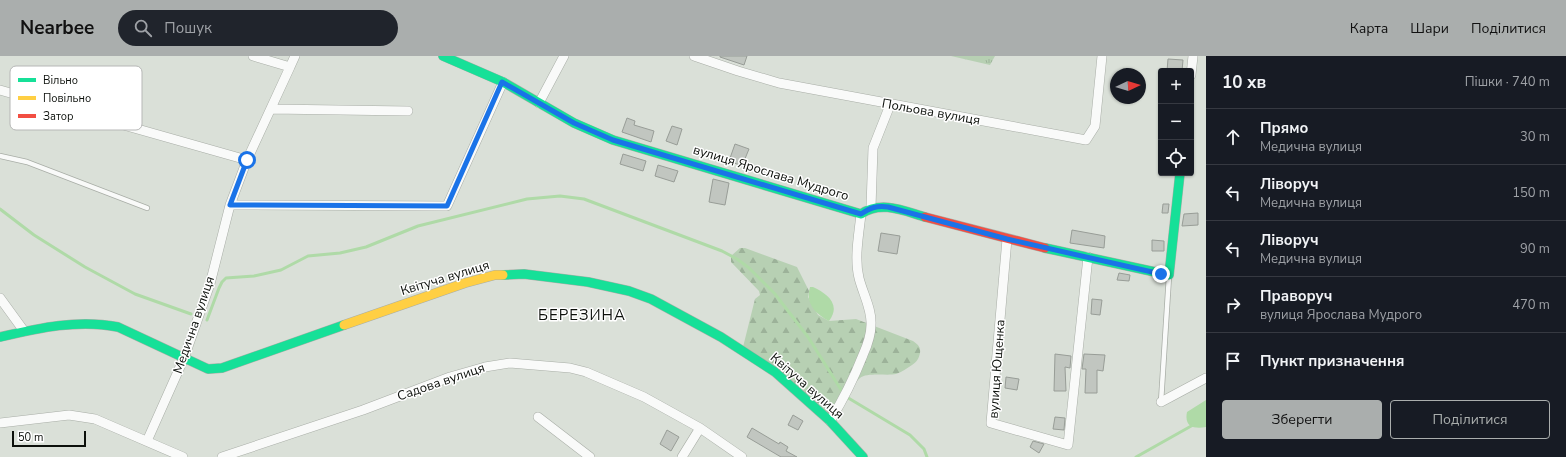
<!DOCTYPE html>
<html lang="uk">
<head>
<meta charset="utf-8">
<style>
  :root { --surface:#171b24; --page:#20242c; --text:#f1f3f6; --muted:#9ea1a6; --line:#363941; --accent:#aaaead }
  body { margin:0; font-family:"Nunito Sans",sans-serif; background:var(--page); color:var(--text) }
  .controls { position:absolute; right:12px; top:12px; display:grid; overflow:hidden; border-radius:4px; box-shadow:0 1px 3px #0004 }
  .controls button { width:36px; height:36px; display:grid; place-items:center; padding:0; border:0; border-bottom:1px solid var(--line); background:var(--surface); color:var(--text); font:20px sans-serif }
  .compass { position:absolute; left:1110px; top:12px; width:36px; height:36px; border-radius:50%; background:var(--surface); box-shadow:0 1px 3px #0004; rotate:86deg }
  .scale { position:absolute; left:12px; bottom:10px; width:74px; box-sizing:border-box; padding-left:4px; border:2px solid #0c100b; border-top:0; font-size:11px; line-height:14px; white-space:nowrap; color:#0c100b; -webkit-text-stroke:3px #fff; paint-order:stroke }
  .stop { position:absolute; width:12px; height:12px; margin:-9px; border:3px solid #1a73e8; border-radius:50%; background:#fff }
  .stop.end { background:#1a73e8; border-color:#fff; box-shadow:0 1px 4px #0008 }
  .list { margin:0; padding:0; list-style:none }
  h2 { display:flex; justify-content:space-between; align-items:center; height:52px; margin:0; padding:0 16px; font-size:17px }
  h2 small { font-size:13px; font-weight:400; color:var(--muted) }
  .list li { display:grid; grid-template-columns:26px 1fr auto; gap:12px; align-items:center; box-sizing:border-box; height:56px; padding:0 16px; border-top:1px solid var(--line) }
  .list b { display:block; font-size:15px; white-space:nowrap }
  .list p { margin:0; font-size:13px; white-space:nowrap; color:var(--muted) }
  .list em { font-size:13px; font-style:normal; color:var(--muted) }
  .actions { display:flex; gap:8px; padding:12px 16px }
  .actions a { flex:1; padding:9px 0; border:1px solid var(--accent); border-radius:4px; text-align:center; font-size:14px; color:var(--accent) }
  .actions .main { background:var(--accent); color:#111 }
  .icon { flex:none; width:22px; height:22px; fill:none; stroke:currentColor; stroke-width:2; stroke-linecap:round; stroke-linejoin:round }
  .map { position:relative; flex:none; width:1206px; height:401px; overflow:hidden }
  header { display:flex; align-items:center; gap:24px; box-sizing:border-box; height:56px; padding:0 20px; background:var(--accent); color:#111 }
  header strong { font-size:19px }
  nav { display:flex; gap:22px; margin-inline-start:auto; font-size:14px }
  .search { width:280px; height:36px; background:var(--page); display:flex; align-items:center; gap:10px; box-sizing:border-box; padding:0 14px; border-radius:22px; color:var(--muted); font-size:15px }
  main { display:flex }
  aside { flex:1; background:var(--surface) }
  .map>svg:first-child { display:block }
  .grass { fill:url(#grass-tufts) }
  .forest { fill:url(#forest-firs) }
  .water { fill:#afdaa7 }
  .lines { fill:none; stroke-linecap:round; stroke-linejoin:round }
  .stream { stroke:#afdaa7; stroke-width:3 }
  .building { fill:#c1c6c0; stroke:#989d97 }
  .lane-casing { stroke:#a8ada6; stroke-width:6 }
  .street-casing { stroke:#a8ada6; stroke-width:10 }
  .fast-casing { stroke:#a8ada6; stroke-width:10 }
  .slow-casing { stroke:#a8ada6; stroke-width:10 }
  .jam-casing { stroke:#a8ada6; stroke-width:10 }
  .lane { stroke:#f9faf9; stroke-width:4.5 }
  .street { stroke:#f9faf9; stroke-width:9 }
  .fast { stroke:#16e098; stroke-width:9 }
  .slow { stroke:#ffcf43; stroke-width:9 }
  .jam { stroke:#f24e42; stroke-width:9 }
  .route { stroke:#1a73e8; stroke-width:5 }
  .labels { text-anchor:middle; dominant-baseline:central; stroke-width:3; stroke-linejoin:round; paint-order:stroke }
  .street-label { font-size:13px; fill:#0c100b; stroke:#fff }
  .quarter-label { font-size:15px; letter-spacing:1px; fill:#0c100b; stroke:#fff }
  .key { fill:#fff; stroke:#b6b7b6; stroke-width:1 }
  .key-label { font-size:11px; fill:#0c100b }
</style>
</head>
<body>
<header>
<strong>Nearbee</strong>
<div class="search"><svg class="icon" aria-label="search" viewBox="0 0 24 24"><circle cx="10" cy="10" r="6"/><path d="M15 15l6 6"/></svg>Пошук</div>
<nav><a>Карта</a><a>Шари</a><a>Поділитися</a></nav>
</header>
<main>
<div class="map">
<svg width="1206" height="401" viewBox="0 0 1206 401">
  <defs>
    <pattern id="grass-tufts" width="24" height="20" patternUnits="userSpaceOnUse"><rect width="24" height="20" fill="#b7d0b3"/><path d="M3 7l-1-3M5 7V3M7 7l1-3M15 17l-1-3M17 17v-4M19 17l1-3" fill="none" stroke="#9cb299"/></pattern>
    <pattern id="forest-firs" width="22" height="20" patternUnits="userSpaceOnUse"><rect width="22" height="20" fill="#b7d0b3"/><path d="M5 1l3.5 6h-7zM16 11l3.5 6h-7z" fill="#9cb299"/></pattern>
  </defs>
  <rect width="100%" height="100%" fill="#dae0d8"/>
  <path class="grass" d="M951,0H995L990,9Z"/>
  <path class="forest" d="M740,192H745L797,211L809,235L808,241L818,259L829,265L856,263L913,285C917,288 921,290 920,297C919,302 917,306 912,309C907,312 902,316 896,318C887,320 867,316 860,322C848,332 838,352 830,365L742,295L755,243L760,239L759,235L731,206V200Z"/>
  <path class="water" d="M810,231H813C826,237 842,248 829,265C815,258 805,247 810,231Z
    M1206,344V371C1194,373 1184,371 1187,356Z"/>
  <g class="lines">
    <path class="stream" d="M0,153L34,179L85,211L135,238L191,258
      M207,264L219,232L222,226L226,222L254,220L281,214L308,200L340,197L366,191L418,170L527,143L560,140L584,143L722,195L737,203L749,212L775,238L808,281L845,340L910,379L924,393L927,401
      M1136,401L1193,369"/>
  </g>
  <path class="building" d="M720,0H747L744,9L720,1Z
    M1168,3L1183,4L1182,15H1167Z
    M627,62L635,65L634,69L654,75L651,86L622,76Z
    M672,70L682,73L677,89L666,85Z
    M735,88L749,93L742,110L729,105Z
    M623,98L646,105L643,115L620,108Z
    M658,109L678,115L674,126L655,120Z
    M713,123L729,127L725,149L709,146Z
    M1163,148H1169L1168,157H1162Z
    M1198,157V169L1182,170L1184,158Z
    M1072,174L1105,180L1104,192L1070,187Z
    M881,177L900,180L897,198L878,195Z
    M1152,184L1164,185V195H1152Z
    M1119,217L1130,219L1129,225L1117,224Z
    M1092,243L1102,244L1100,259L1091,258Z
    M1055,298L1071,300L1070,312L1065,311L1066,335H1054Z
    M1084,298L1105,299L1103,315L1097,314V337H1085L1086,313H1082Z
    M1006,321L1019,323L1017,334L1005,332Z
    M793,359L803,365L798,374L788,369Z
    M1055,361L1065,362L1064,374L1053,373Z
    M752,372L779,388L780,386L788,391L786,395L797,401H781L747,381Z
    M667,374L679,381L671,395L660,388Z
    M1033,385L1044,388L1039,397L1030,391Z"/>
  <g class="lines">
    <g class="lane-casing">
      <path id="lane" d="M0,100L27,106L147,152
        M1161,346L1169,220"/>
    </g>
    <g class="street-casing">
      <path id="street" d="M253,0L290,11L295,0
        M694,0L738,15L779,27L1086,84L1095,70L1102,0
        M1191,19L1193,0
        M0,34L247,104
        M539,47L564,0
        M271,53L408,55
        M230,149L447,150L503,26
        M871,151L873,92L890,49
        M1007,183L991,367L1068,389L1088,201
        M0,242L24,275
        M1161,346L1206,322
        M538,361L590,401
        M830,365C843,344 854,322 863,299C867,290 871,279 871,269C872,253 863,238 859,222C854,202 859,178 861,158
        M0,367L69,359L95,363L183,401
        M147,385L184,302L210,228L230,149L247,104L290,11
        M222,401L363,354L450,321L485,311L510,307L570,312L586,316L644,341L700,372L742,401
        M682,401L700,372"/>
    </g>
    <g class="fast-casing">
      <path id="fast" d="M443,0L503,26L574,67L613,84L861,158C881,144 904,155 925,161
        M1045,192L1169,219L1180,117
        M503,219L524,218L588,226L629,235L651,243L721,281L775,316L830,365L863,401
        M0,281C39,272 78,263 118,271L208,313L222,312L344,269"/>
    </g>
    <g class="slow-casing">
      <path id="slow" d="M344,269L465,227L495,219H503"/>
    </g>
    <g class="jam-casing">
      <path id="jam" d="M925,161L1045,192"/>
    </g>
    <use href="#lane" class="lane"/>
    <use href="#street" class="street"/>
    <use href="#fast" class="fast"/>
    <use href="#slow" class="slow"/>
    <use href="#jam" class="jam"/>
  </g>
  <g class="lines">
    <path class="route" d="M247,104L230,149L447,150L502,26L574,67L613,84L861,158C870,152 877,149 888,151L1007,183L1161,218"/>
  </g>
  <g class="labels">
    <g class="street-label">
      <text transform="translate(931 56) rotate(10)">Польова вулиця</text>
      <text transform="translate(771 117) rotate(17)">вулиця Ярослава Мудрого</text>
      <text transform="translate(445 222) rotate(-17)">Квітуча вулиця</text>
      <text transform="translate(194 269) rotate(-71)">Медична вулиця</text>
      <text transform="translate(997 313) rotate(-86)">вулиця Ющенка</text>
      <text transform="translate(441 326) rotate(-19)">Садова вулиця</text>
      <text transform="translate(807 330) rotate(41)">Квітуча вулиця</text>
    </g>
    <g class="quarter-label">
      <text x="582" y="259">БЕРЕЗИНА</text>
    </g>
  </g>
  <rect x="10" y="10" width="132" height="64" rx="6" class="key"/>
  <rect x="18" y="22" width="18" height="4" fill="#16e098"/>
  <rect x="18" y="40" width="18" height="4" fill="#ffcf43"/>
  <rect x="18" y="58" width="18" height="4" fill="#f24e42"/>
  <g class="key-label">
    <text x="43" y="28">Вільно</text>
    <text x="43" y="46">Повільно</text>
    <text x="43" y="64">Затор</text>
  </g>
</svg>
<div class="controls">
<button>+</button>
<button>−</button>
<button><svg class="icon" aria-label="locate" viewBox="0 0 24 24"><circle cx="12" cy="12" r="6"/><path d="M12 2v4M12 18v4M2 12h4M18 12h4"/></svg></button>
</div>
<svg class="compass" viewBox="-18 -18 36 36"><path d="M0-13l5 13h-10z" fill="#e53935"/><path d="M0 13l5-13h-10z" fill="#9ea1a6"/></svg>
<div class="scale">50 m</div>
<div class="stop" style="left:247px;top:104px"></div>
<div class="stop end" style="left:1161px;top:218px"></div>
</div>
<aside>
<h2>10 хв<small>Пішки · 740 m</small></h2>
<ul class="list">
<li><svg class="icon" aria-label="ahead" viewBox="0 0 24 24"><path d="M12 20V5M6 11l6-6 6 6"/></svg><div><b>Прямо</b><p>Медична вулиця</p></div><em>30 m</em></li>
<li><svg class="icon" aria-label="left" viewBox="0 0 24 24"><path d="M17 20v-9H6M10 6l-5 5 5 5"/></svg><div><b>Ліворуч</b><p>Медична вулиця</p></div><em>150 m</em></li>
<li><svg class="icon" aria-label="left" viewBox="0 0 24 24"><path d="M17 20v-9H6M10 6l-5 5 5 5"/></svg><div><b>Ліворуч</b><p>Медична вулиця</p></div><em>90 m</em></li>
<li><svg class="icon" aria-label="right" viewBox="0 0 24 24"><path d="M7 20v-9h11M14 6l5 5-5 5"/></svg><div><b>Праворуч</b><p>вулиця Ярослава Мудрого</p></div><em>470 m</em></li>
<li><svg class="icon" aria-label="arrive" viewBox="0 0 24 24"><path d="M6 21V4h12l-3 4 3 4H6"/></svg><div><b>Пункт призначення</b></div></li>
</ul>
<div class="actions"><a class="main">Зберегти</a><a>Поділитися</a></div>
</aside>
</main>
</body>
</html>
